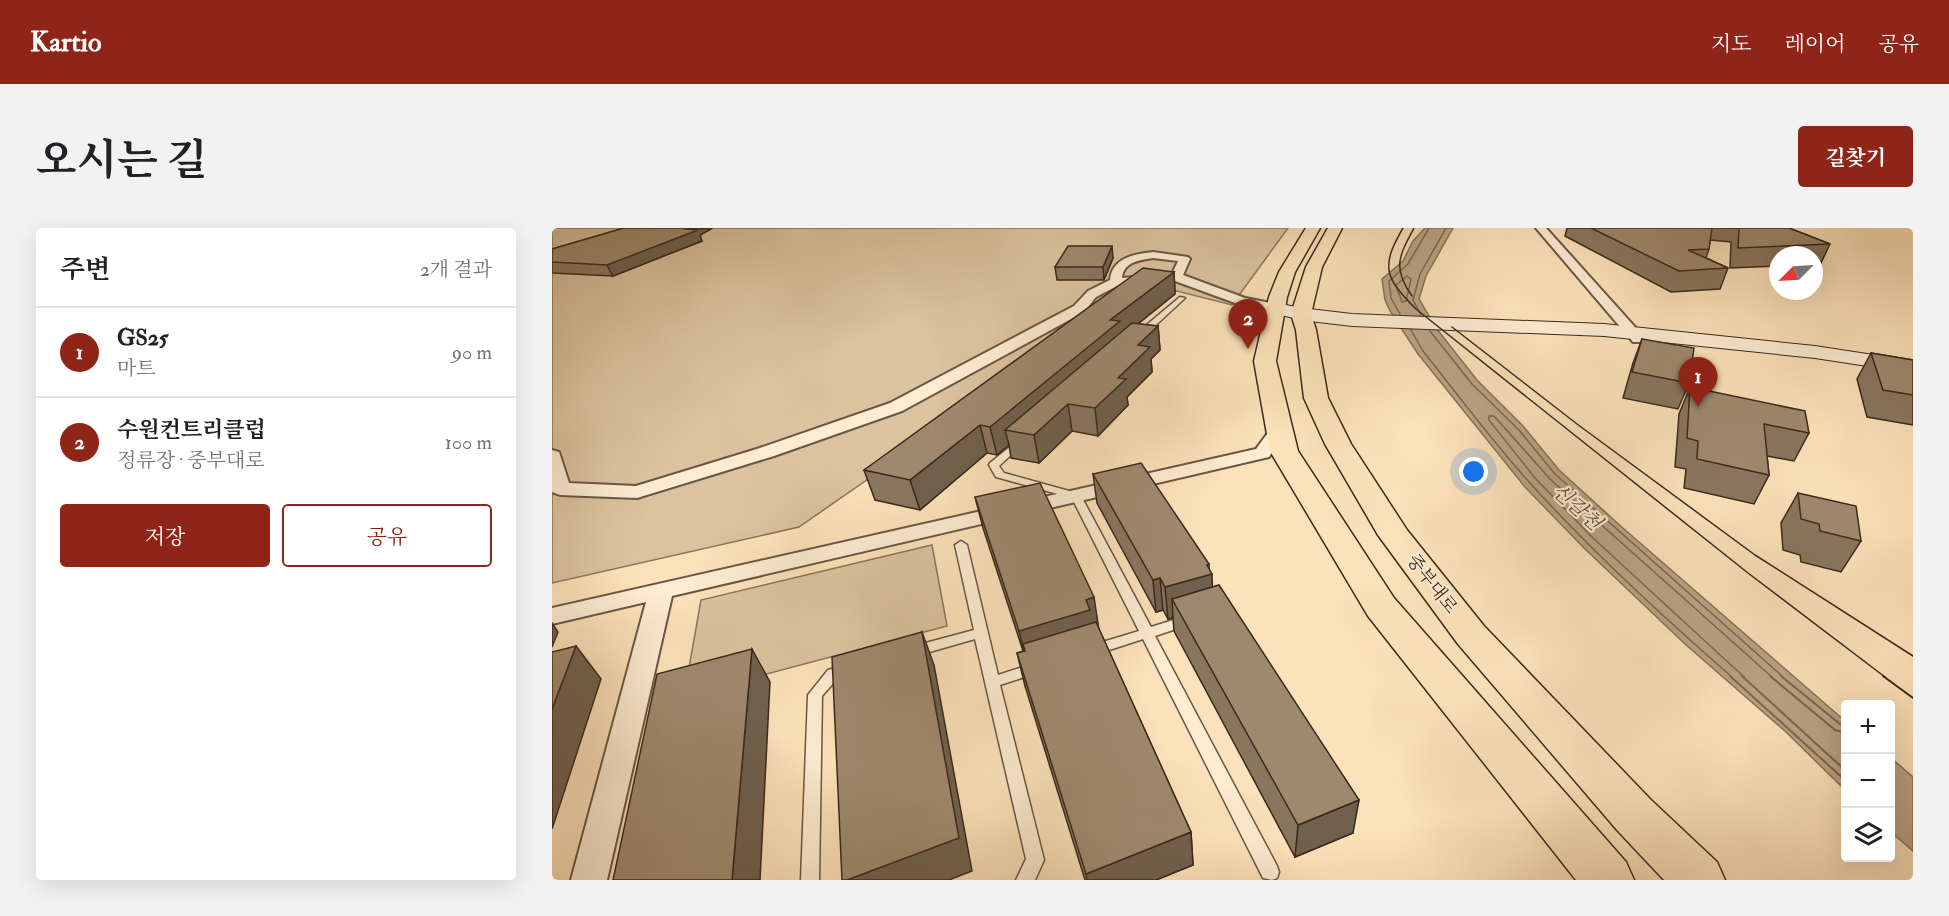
<!DOCTYPE html>
<html lang="ko">
<head>
<meta charset="utf-8">
<style>
  :root { --surface:#fff; --page:#f2f2f2; --text:#202124; --muted:#757577; --line:#e0e0e0; --accent:#8f2418 }
  body { margin:0; font-family:"IM FELL Double Pica","Noto Serif KR",serif; background:var(--page); color:var(--text) }
  .controls { position:absolute; right:18px; bottom:18px; display:grid; overflow:hidden; border-radius:6px; box-shadow:0 6px 24px #0002 }
  .controls button { width:54px; height:54px; display:grid; place-items:center; padding:0; border:0; border-bottom:2px solid var(--line); background:var(--surface); color:var(--text); font:30px sans-serif }
  .compass { position:absolute; left:1217px; top:18px; width:54px; height:54px; border-radius:50%; background:var(--surface); box-shadow:0 6px 24px #0002; rotate:246deg }
  .you { position:absolute; left:922px; top:244px; width:21px; height:21px; margin:-15px; border:4px solid #fff; border-radius:50%; background:#1a73e8; box-shadow:0 0 0 9px #1a73e833 }
  .badge { display:grid; place-items:center; width:39px; height:39px; border-radius:50%; background:var(--accent); color:#fff; font-size:20px; font-weight:700 }
  .pin { position:absolute; translate:-50% -50px; filter:drop-shadow(0 2px 3px #0008) }
  .pin::after { content:''; position:absolute; top:32px; width:21px; height:18px; background:inherit; clip-path:polygon(0 0,100% 0,50% 100%) }
  .list { margin:0; padding:0; list-style:none }
  h2 { display:flex; justify-content:space-between; align-items:center; height:78px; margin:0; padding:0 24px; font-size:26px }
  h2 small { font-size:20px; font-weight:400; color:var(--muted) }
  .list li { display:grid; grid-template-columns:39px 1fr auto; gap:18px; align-items:center; box-sizing:border-box; height:90px; padding:0 24px; border-top:2px solid var(--line) }
  .list b { display:block; font-size:22px; white-space:nowrap }
  .list p { margin:0; font-size:20px; white-space:nowrap; color:var(--muted) }
  .list em { font-size:20px; font-style:normal; color:var(--muted) }
  .actions { display:flex; gap:12px; padding:18px 24px }
  .actions a { flex:1; padding:14px 0; border:2px solid var(--accent); border-radius:6px; text-align:center; font-size:21px; color:var(--accent) }
  .actions .main { background:var(--accent); color:#fff }
  .icon { flex:none; width:33px; height:33px; fill:none; stroke:currentColor; stroke-width:2; stroke-linecap:round; stroke-linejoin:round }
  .map { position:relative; flex:none; width:1361px; height:652px; overflow:hidden; border-radius:6px }
  header { display:flex; align-items:center; gap:36px; box-sizing:border-box; height:84px; padding:0 30px; background:var(--accent); color:#fff }
  header strong { font-size:28px }
  nav { display:flex; gap:33px; margin-inline-start:auto; font-size:21px }
  .intro { display:flex; align-items:center; justify-content:space-between; box-sizing:border-box; height:144px; padding:0 36px }
  h1 { margin:0; font-size:42px }
  .button { padding:15px 27px; border-radius:6px; background:var(--accent); color:#fff; font-size:21px; font-weight:700 }
  main { display:flex; gap:36px; padding:0 36px }
  aside { flex:1; background:var(--surface); border-radius:6px; box-shadow:0 6px 24px #0002 }
  .map>svg:first-child { display:block }
  .green { fill:#dbc39f; stroke:#8a765d; stroke-width:1.5 }
  .water { fill:#baa384; stroke:#87725a; stroke-width:1.5 }
  .lines { fill:none; stroke-linecap:round; stroke-linejoin:round }
  .shore-far1 { stroke:#7a6650; stroke-width:1.5 }
  .shore { stroke:#7a6650; stroke-width:2 }
  .lane-casing { stroke:#6a5743; stroke-width:3 }
  .street-casing { stroke:#6a5743; stroke-width:4 }
  .secondary-casing { stroke:#3a291b; stroke-width:2 }
  .primary-casing { stroke:#3a291b; stroke-width:3 }
  .lane { fill:#fdecd2; fill-rule:evenodd }
  .street { fill:#fdecd2; fill-rule:evenodd }
  .secondary { fill:#fdecd2; fill-rule:evenodd }
  .primary { fill:#fce2ba; fill-rule:evenodd }
  .tram-far1 { stroke:#3a291b; stroke-width:1.5 }
  .tram { stroke:#3a291b; stroke-width:2 }
  .wall { fill:#89765f; stroke:#3a291b; stroke-width:1.5 }
  .shaded-wall { fill:#6f604d; stroke:#3a291b; stroke-width:1.5 }
  .building { fill:#9f896e; stroke:#3a291b; stroke-width:1.5 }
  .labels { text-anchor:middle; dominant-baseline:central; stroke-width:4.5; stroke-linejoin:round; paint-order:stroke }
  .street-label { font-size:18px; fill:#3a291b; stroke:#fdecd2 }
  .water-label { font-size:20px; font-style:italic; fill:#604e3a; stroke:#fdecd2 }
</style>
</head>
<body>
<header>
<strong>Kartio</strong>
<nav><a>지도</a><a>레이어</a><a>공유</a></nav>
</header>
<div class="intro"><h1>오시는 길</h1><a class="button">길찾기</a></div>
<main>
<aside>
<h2>주변<small>2개 결과</small></h2>
<ul class="list">
<li><span class="badge">1</span><div><b>GS25</b><p>마트</p></div><em>90 m</em></li>
<li><span class="badge">2</span><div><b>수원컨트리클럽</b><p>정류장 · 중부대로</p></div><em>100 m</em></li>
</ul>
<div class="actions"><a class="main">저장</a><a>공유</a></div>
</aside>
<div class="map">
<svg width="1361" height="652" viewBox="0 0 1361 652">
  <rect width="100%" height="100%" fill="#fce2ba"/>
  <filter id="stains"><feTurbulence type="fractalNoise" baseFrequency=".00333" numOctaves="4"/><feColorMatrix values="0 0 0 0 .2 0 0 0 0 .09 0 0 0 0 .02 0 0 0 .5 -.17"/></filter>
  <radialGradient id="worn" r=".72"><stop offset=".6" stop-color="#630" stop-opacity="0"/><stop offset="1" stop-color="#630" stop-opacity=".3"/></radialGradient>
  <path class="green" d="M0,0H736L680,77L597,56L247,299L0,355Z
    M380,317L395,398L132,468L149,372Z"/>
  <path class="water" d="M873,0H901L874,48L867,71L884,100L925,152L971,198L1007,242L1072,301L1293,493V562L1233,503L1133,416L1032,320L973,259L866,126L838,83L833,72L830,51L851,33L861,13Z
    M1339,530L1361,549V623L1339,604Z"/>
  <g class="lines">
    <path class="shore-far1" d="M855,48L859,51L854,73L850,74L844,57Z
      M848,86L839,70L837,53L856,36L877,0
      M869,87L861,72L868,46L894,0
      M859,102L871,123C906,167 940,213 978,255C1040,324 1110,388 1180,449
      M878,103L920,156L967,202L1003,246L1231,449
      M1192,449L1041,310L983,250L937,192V188H942L998,251L1220,449"/>
    <path class="shore" d="M1178,448L1294,553
      M1190,448L1294,543
      M1218,448L1283,502L1294,505
      M1229,448L1288,496L1294,498"/>
    <g class="lane-casing">
      <path id="lane" d="M628,69L633,70L591,109H585V105Z
        M470,209L473,210V214L447,238L452,245L528,266L599,399L637,387L642,389L644,392L642,395L603,408L725,638L727,644L725,650L720,652L711,650L591,411L539,428L534,427L532,423L534,419L587,403L520,270L444,249L437,237L438,235Z
        M409,313L415,317L446,447L483,435L488,436L490,440L488,444L448,457L492,632L483,652H464L474,631L423,411L360,429L355,428L353,424L355,420L422,402L403,317Z
        M297,436L302,437L304,441L302,445L286,450L270,468L267,652H249L256,467L276,442Z"/>
    </g>
    <g class="street-casing">
      <path id="street" d="M984,0H994L1091,108L1093,111L1091,114H1081Z
        M601,24L636,29L638,31L631,47L693,70L729,77L730,80L724,84L686,76L623,53L567,57L544,69L532,84L350,183L222,228L85,270L8,267L0,264V222L7,224L17,255L84,258L208,220L338,175L522,78L536,63L558,52C560,30 582,26 601,24ZM601,30L626,33L620,46L570,50C571,34 588,32 601,30Z
        M727,197L733,198L736,202L717,229L120,368L55,652H19L94,374L0,396V380L704,221L721,198Z"/>
    </g>
    <g class="secondary-casing">
      <path id="secondary" d="M724,75L749,80L800,86L1052,96L1263,118L1361,133V145L1263,130L1052,108L800,98L749,92L718,84L715,80L718,76Z"/>
    </g>
    <g class="primary-casing">
      <path id="primary" d="M754,0H768L743,44L735,69L724,133L746,223L842,370L1074,634L1082,652H1024L816,388L718,223L702,133L717,69L727,44Z
        M776,0H790L770,39L759,86L764,102L776,170L799,216L855,302L932,398L1099,572L1165,634L1173,652H1112L1065,602L906,416L826,307L773,216L752,170L744,102L739,86L754,39Z"/>
    </g>
    <use href="#lane" class="lane"/>
    <use href="#street" class="street"/>
    <use href="#secondary" class="secondary"/>
    <use href="#primary" class="primary"/>
    <path class="tram-far1" d="M851,0C828,39 833,50 864,81L1196,345L1333,449
      M860,68C840,40 847,28 862,0
      M900,99L1025,196L1203,327L1361,428"/>
    <path class="tram" d="M1331,448L1361,470"/>
  </g>
  <path class="wall" d="M72,0H159V1L148,7L150,13L61,48L0,45V21Z
    M1015,0H1237L1278,16L1269,35L1262,36V27H1226V38L1178,40L1179,14L1158,12L1157,21L1154,30L1176,40L1168,61L1119,64L1013,8Z
    M561,30L552,52H505L503,39Z
    M622,44L623,66L586,96L606,98L608,122L599,131L600,144L575,169L576,177L546,208L520,203L487,235L459,230L457,217L445,227L435,225L368,282L323,272L312,242Z
    M1090,111L1137,155L1126,181L1071,170L1081,135Z
    M1319,125L1361,132V197L1315,189L1305,151Z
    M1138,159L1257,205L1242,233L1215,228L1217,247L1202,276L1132,260L1134,241L1123,239L1127,186Z
    M541,246L657,341L660,359L801,605L743,629L622,403L621,390L616,391L611,382L604,384L545,275Z
    M1246,265L1309,313L1289,344L1249,334L1248,327L1231,322L1229,295Z
    M423,269L546,399L639,604L641,637L604,652H533L473,458L465,425L471,423L431,300Z"/>
  <path class="shaded-wall" d="M136,0L159,1L148,7L150,13L61,48L55,37Z
    M560,18L561,30L552,52L551,39Z
    M622,44L623,66L453,202L457,217L445,227L438,199L558,92Z
    M606,98L608,122L599,131L600,144L575,169L576,177L546,208L543,180L566,150L586,117Z
    M516,176L520,203L487,235L482,207Z
    M428,197L435,225L368,282L358,252Z
    M657,336V346H660L661,378L620,371L621,390L616,391L613,359Z
    M608,350L611,382L604,384L601,352Z
    M542,369L547,402L471,416L476,435L475,436L467,403L534,372Z
    M0,395L6,404L0,419Z
    M370,404L382,437L420,643L397,652H295Z
    M24,418L49,451L0,601V481Z
    M200,421L218,454L208,652H180Z
    M807,572L801,605L743,629L746,597Z
    M639,604L641,637L604,652H535L534,646Z"/>
  <path class="building" d="M72,0H136L134,1L146,2L55,37L0,34V21Z
    M1039,0H1160L1157,21L1136,22L1176,40L1127,43Z
    M1187,0H1237L1278,16L1186,20Z
    M516,18H560L551,39H503Z
    M591,40L622,44L558,92L568,93L438,199L428,197L358,252L312,242Z
    M580,95L606,98L586,117L598,119L566,150L574,151L543,180L516,176L482,207L453,202Z
    M1090,111L1142,120L1137,155L1080,144Z
    M1319,125L1361,132V167L1331,162Z
    M1138,159L1253,183L1257,205L1212,196L1217,247L1145,231L1146,213L1135,210Z
    M589,235L657,336L655,337L660,346L613,359L608,350L601,352L541,246Z
    M488,255L542,369L534,372L538,382L467,403L423,269Z
    M1246,265L1304,278L1309,313L1268,303L1267,296L1249,291Z
    M667,357L807,572L746,597L620,371Z
    M544,394L639,604L534,646L465,425L473,423L471,416Z
    M370,404L407,610L295,652H290L280,429Z
    M24,418L0,481V424Z
    M200,421L180,652H61L105,446Z"/>
  <g class="labels">
    <g class="street-label">
      <text transform="translate(880 356) rotate(52)">중부대로</text>
    </g>
    <g class="water-label">
      <text transform="translate(1025 279) rotate(42)">신갈천</text>
    </g>
  </g>
  <rect width="100%" height="100%" filter="url(#stains)"/>
  <rect width="100%" height="100%" fill="url(#worn)"/>
</svg>
<div class="controls">
<button>+</button>
<button>−</button>
<button><svg class="icon" aria-label="layers" viewBox="0 0 24 24"><path d="M12 4l9 5-9 5-9-5zM3 14l9 5 9-5"/></svg></button>
</div>
<svg class="compass" viewBox="-18 -18 36 36"><path d="M0-13l5 13h-10z" fill="#e53935"/><path d="M0 13l5-13h-10z" fill="#757577"/></svg>
<div class="you"></div>
<div class="pin badge" style="left:1146px;top:179px">1</div>
<div class="pin badge" style="left:696px;top:121px">2</div>
</div>
</main>
</body>
</html>
